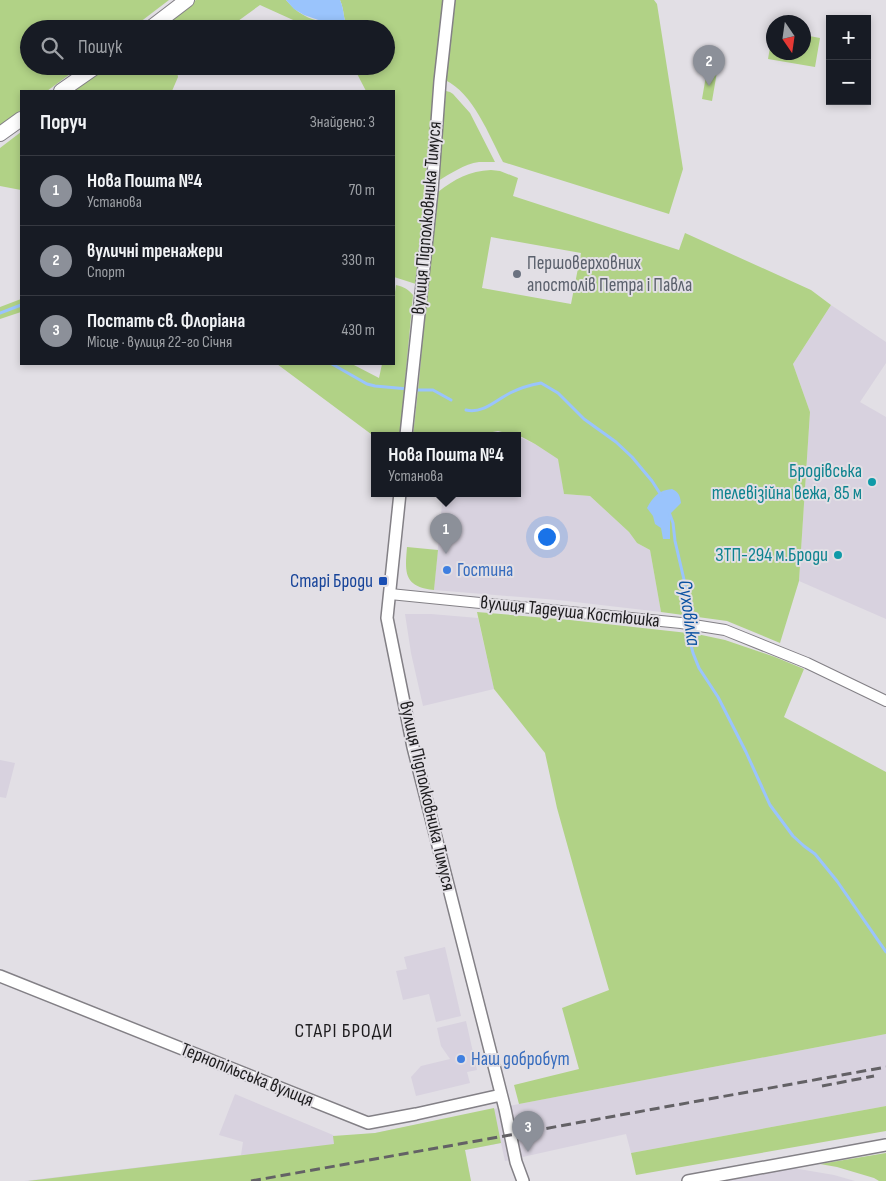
<!DOCTYPE html>
<html lang="uk">
<head>
<meta charset="utf-8">
<style>
  :root { --surface:#171b24; --page:#20242c; --text:#f1f3f6; --muted:#9ea1a6; --line:#363941; --accent:#8c9099 }
  body { margin:0; font-family:"Sofia Sans Condensed",sans-serif; background:var(--page); color:var(--text) }
  .controls { position:absolute; right:15px; top:15px; display:grid; overflow:hidden; border-radius:0px; box-shadow:0 2px 8px #0003 }
  .controls button { width:45px; height:45px; display:grid; place-items:center; padding:0; border:0; border-bottom:1px solid var(--line); background:var(--surface); color:var(--text); font:25px sans-serif }
  .compass { position:absolute; left:766px; top:15px; width:45px; height:45px; border-radius:50%; background:var(--surface); box-shadow:0 2px 8px #0003; rotate:167deg }
  .you { position:absolute; left:546px; top:536px; width:18px; height:18px; margin:-12px; border:4px solid #fff; border-radius:50%; background:#1a73e8; box-shadow:0 0 0 8px #1a73e833 }
  .badge { display:grid; place-items:center; width:32px; height:32px; border-radius:50%; background:var(--accent); color:#fff; font-size:16px; font-weight:700 }
  .pin { position:absolute; translate:-50% -41px; filter:drop-shadow(0 1px 2px #0008) }
  .pin::after { content:''; position:absolute; top:26px; width:18px; height:15px; background:inherit; clip-path:polygon(0 0,100% 0,50% 100%) }
  .popup { position:absolute; left:371px; top:432px; width:150px; height:65px; box-sizing:border-box; display:grid; place-content:center; border-radius:0px; background:var(--surface); filter:drop-shadow(0 1px 4px #0005); font-size:16px; white-space:nowrap; color:var(--muted) }
  .popup b { font-size:19px; color:var(--text) }
  .popup::after { content:''; position:absolute; left:50%; top:100%; margin-left:-10px; border:10px solid transparent; border-top-color:var(--surface) }
  .list { margin:0; padding:0; list-style:none }
  h2 { display:flex; justify-content:space-between; align-items:center; height:65px; margin:0; padding:0 20px; font-size:21px }
  h2 small { font-size:16px; font-weight:400; color:var(--muted) }
  .list li { display:grid; grid-template-columns:32px 1fr auto; gap:15px; align-items:center; box-sizing:border-box; height:70px; padding:0 20px; border-top:1px solid var(--line) }
  .list b { display:block; font-size:19px; white-space:nowrap }
  .list p { margin:0; font-size:16px; white-space:nowrap; color:var(--muted) }
  .list em { font-size:16px; font-style:normal; color:var(--muted) }
  .icon { flex:none; width:28px; height:28px; fill:none; stroke:currentColor; stroke-width:2; stroke-linecap:round; stroke-linejoin:round }
  .map { position:relative; flex:none; width:886px; height:1181px; overflow:hidden }
  .search { position:absolute; background:var(--surface); box-shadow:0 2px 8px #0003; left:20px; top:20px; width:375px; height:55px; display:flex; align-items:center; gap:12px; box-sizing:border-box; padding:0 18px; border-radius:28px; color:var(--muted); font-size:19px }
  .panel { position:absolute; background:var(--surface); box-shadow:0 2px 8px #0003; left:20px; top:90px; width:375px; height:275px; border-radius:0px }
  .map>svg:first-child { display:block }
  .built { fill:#d8d2df }
  .green { fill:#b1d286; fill-rule:evenodd }
  .water { fill:#9ac4fc }
  .lines { fill:none; stroke-linecap:round; stroke-linejoin:round }
  .stream { stroke:#9ac4fc; stroke-width:3 }
  .tertiary-casing { stroke:#838086; stroke-width:12 }
  .secondary-casing { stroke:#838086; stroke-width:14 }
  .trunk-casing { stroke:#838086; stroke-width:16 }
  .tertiary { stroke:#fff; stroke-width:10 }
  .secondary { stroke:#fff; stroke-width:11 }
  .trunk { stroke:#fff; stroke-width:14 }
  .rail { stroke:#636165; stroke-width:3; stroke-dasharray:10 5; stroke-linecap:butt }
  .worship-dot { fill:#6b7280; stroke:#e2dfe5; stroke-width:2 }
  .culture-dot { fill:#0f9aa8; stroke:#e2dfe5; stroke-width:2 }
  .shop-dot { fill:#3f7fe0; stroke:#e2dfe5; stroke-width:2 }
  .transit-dot { fill:#1a4fb4; stroke:#e2dfe5; stroke-width:2 }
  .labels { text-anchor:middle; dominant-baseline:central; stroke-width:4; stroke-linejoin:round; paint-order:stroke }
  .street-label { font-size:19px; fill:#1e1d1f; stroke:#e2dfe5 }
  .worship-label { font-size:19px; fill:#5b616d; stroke:#e2dfe5; text-anchor:start }
  .culture-label { font-size:19px; fill:#0d838f; stroke:#e2dfe5; text-anchor:end }
  .shop-label { font-size:19px; fill:#366cbe; stroke:#e2dfe5; text-anchor:start }
  .transit-label { font-size:19px; fill:#164399; stroke:#e2dfe5; text-anchor:end }
  .water-label { font-size:20px; font-style:italic; fill:#0b52a2; stroke:#e2dfe5 }
  .neighbourhood-label { font-size:20px; letter-spacing:1px; fill:#1e1d1f; stroke:#e2dfe5 }
</style>
</head>
<body>
<div class="map">
<svg width="886" height="1181" viewBox="0 0 886 1181">
  <rect width="100%" height="100%" fill="#e2dfe5"/>
  <path class="built" d="M831,305L886,342V363L860,402L886,417V619L799,581L810,412L793,364Z
    M517,436L535,444L559,459L564,494L590,496L629,532L637,543L650,550L661,612L558,600L434,590L443,493H517Z
    M405,614H431L478,618L494,689L423,706L411,653Z
    M0,760L15,763L6,798L0,797Z
    M445,947L461,1016L436,1022L429,994L403,1000L396,971L407,969L404,957Z
    M466,1021L477,1070L467,1072L470,1083L416,1096L411,1077L421,1066L450,1059L441,1046L437,1028Z
    M886,1034V1106L631,1153L626,1134L505,1161L501,1143L465,1150L471,1181H24L241,1155L243,1142L219,1135L235,1094L333,1135L334,1137L375,1133L519,1104Z
    M787,1167L834,1175L855,1181H708Z"/>
  <path class="green" d="M0,0H169L131,29H29V66H81L47,91H21V110L0,125Z
    M196,0H286C294,9 301,15 312,19C321,22 328,22 335,29H313L260,5L227,29H157Z
    M340,0H444L438,42L416,284L394,277V91H366L353,66H365L372,73L376,70L374,66H386V29H349C342,18 345,11 340,0Z
    M455,0H654L657,4L683,169L669,214L503,162C489,135 473,93 445,80Z
    M773,30L774,52H804V35L820,38L815,67L768,59Z
    M107,66H176L178,77L172,91H74Z
    M707,70L717,72L712,101L702,99Z
    M446,91L450,92L453,94L470,113L495,162C490,162 484,162 479,162C464,164 450,174 438,181Z
    M21,132V190L0,186V148Z
    M491,170L500,171L518,178L513,196L679,250L685,233L811,290L831,305L793,364L810,412L799,581L780,643L727,621L661,612L650,550L637,543L629,532L590,496L564,494L558,459L535,444L522,437L498,431L477,435H413L419,381L427,287L438,192C455,179 469,171 491,170ZM491,237L581,253L571,304L482,288Z
    M396,285C404,287 408,289 413,295L400,435H375V437L277,364H352L379,378L382,364H394V299Z
    M21,299V312L0,319V307Z
    M407,547L438,550L434,590C403,587 405,572 407,547Z
    M477,612L570,620L697,634L725,640L775,657L804,669L784,717L886,772V1034L519,1104L514,1085L579,1069L562,1008L609,990L581,894L557,808L545,753L494,689Z
    M886,1106V1131L636,1175L631,1153Z
    M494,1108L501,1143L465,1150L471,1181H28L334,1144L333,1136L375,1133Z
    M886,1153V1181H879L874,1178L837,1167L820,1164Z"/>
  <path class="water" d="M286,0H340C345,11 342,18 349,29H335L327,23L304,15L294,9Z
    M672,489C679,492 680,496 681,503L670,514V539H663L661,528L655,524L653,516L647,508C653,497 659,490 672,489Z"/>
  <g class="lines">
    <path class="stream" d="M0,313L21,305
      M332,364L367,384L375,386L408,389
      M414,390H433L451,400
      M466,410C483,414 496,400 510,393C520,388 530,385 541,383L558,393L584,419L616,442L632,457L652,481L661,495
      M669,512L673,523L675,541L692,614L690,641L693,653L699,668L718,697L746,752L770,805L793,836L804,846L815,854L837,881L886,952"/>
    <g class="tertiary-casing">
      <path id="tertiary" d="M390,594L681,623L725,630L807,663L886,701"/>
    </g>
    <g class="secondary-casing">
      <path id="secondary" d="M406,435L432,191L440,81L449,0
        M400,493L387,618L413,747L505,1109L516,1162L523,1181
        M0,976L368,1123L416,1114L501,1095
        M688,1181L886,1145"/>
    </g>
    <g class="trunk-casing">
      <path id="trunk" d="M149,29L187,0
        M61,91L97,66
        M0,134L21,119"/>
    </g>
    <use href="#tertiary" class="tertiary"/>
    <use href="#secondary" class="secondary"/>
    <use href="#trunk" class="trunk"/>
    <path class="rail" d="M822,1086L874,1076
      M251,1181L510,1135L886,1067"/>
  </g>
  <circle class="worship-dot" cx="517" cy="274" r="5"/>
  <g class="culture-dot">
    <circle cx="872" cy="482" r="5"/>
    <circle cx="838" cy="555" r="5"/>
  </g>
  <g class="shop-dot">
    <circle cx="447" cy="570" r="5"/>
    <circle cx="461" cy="1059" r="5"/>
  </g>
  <rect class="transit-dot" x="378" y="576" width="10" height="10" rx="2.5"/>
  <g class="labels">
    <g class="street-label">
      <text transform="translate(427 218) rotate(-85)">вулиця Підполковника Тимуся</text>
      <text transform="translate(570 612) rotate(6)">вулиця Тадеуша Костюшка</text>
      <text transform="translate(427 796) rotate(77)">вулиця Підполковника Тимуся</text>
      <text transform="translate(247 1075) rotate(22)">Тернопільська вулиця</text>
    </g>
    <g class="worship-label">
      <text x="527" y="263">Першоверховних<tspan x="527" dy="22">апостолів Петра і Павла</tspan></text>
    </g>
    <g class="culture-label">
      <text x="862" y="471">Бродівська<tspan x="862" dy="22">телевізійна вежа, 85 м</tspan></text>
      <text x="828" y="555">ЗТП-294 м.Броди</text>
    </g>
    <g class="shop-label">
      <text x="457" y="570">Гостина</text>
      <text x="471" y="1059">Наш добробут</text>
    </g>
    <g class="transit-label">
      <text x="373" y="581">Старі Броди</text>
    </g>
    <g class="water-label">
      <text transform="translate(689 613) rotate(82)">Суховілка</text>
    </g>
    <g class="neighbourhood-label">
      <text x="344" y="1031">СТАРІ БРОДИ</text>
    </g>
  </g>
</svg>
<div class="controls">
<button>+</button>
<button>−</button>
</div>
<svg class="compass" viewBox="-18 -18 36 36"><path d="M0-13l5 13h-10z" fill="#e53935"/><path d="M0 13l5-13h-10z" fill="#9ea1a6"/></svg>
<div class="you"></div>
<div class="pin badge" style="left:446px;top:554px">1</div>
<div class="popup"><b>Нова Пошта №4</b>Установа</div>
<div class="pin badge" style="left:709px;top:86px">2</div>
<div class="pin badge" style="left:528px;top:1152px">3</div>
<div class="search"><svg class="icon" aria-label="search" viewBox="0 0 24 24"><circle cx="10" cy="10" r="6"/><path d="M15 15l6 6"/></svg>Пошук</div>
<section class="panel">
<h2>Поруч<small>Знайдено: 3</small></h2>
<ul class="list">
<li><span class="badge">1</span><div><b>Нова Пошта №4</b><p>Установа</p></div><em>70 m</em></li>
<li><span class="badge">2</span><div><b>вуличні тренажери</b><p>Спорт</p></div><em>330 m</em></li>
<li><span class="badge">3</span><div><b>Постать св. Флоріана</b><p>Місце · вулиця 22-го Січня</p></div><em>430 m</em></li>
</ul>
</section>
</div>
</body>
</html>
